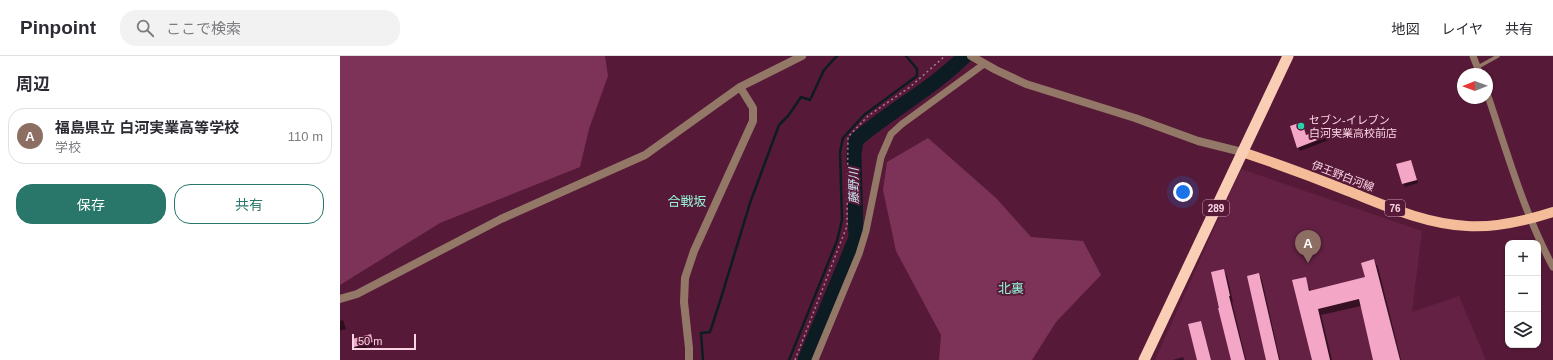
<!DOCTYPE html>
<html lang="ja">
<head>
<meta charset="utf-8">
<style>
  :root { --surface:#fff; --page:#f2f2f3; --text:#2b2b33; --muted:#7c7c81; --line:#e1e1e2; --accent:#29776a }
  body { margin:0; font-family:Helvetica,"Noto Sans JP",sans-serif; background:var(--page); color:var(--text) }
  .controls { position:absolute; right:12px; bottom:12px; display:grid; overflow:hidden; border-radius:8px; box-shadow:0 1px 3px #0004 }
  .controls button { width:36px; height:36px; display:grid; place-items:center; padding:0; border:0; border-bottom:1px solid var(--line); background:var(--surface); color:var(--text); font:20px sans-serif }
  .compass { position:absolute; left:1117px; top:12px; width:36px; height:36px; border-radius:50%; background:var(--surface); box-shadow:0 1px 3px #0004; rotate:269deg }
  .scale { position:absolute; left:12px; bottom:10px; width:64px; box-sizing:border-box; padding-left:4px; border:2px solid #fcd5e4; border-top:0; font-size:11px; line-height:14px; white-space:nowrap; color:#fcd5e4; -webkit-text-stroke:3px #561a38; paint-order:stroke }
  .you { position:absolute; left:843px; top:136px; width:14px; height:14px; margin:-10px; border:3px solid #fff; border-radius:50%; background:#1a73e8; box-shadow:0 0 0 6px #1a73e833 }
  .badge { display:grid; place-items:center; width:26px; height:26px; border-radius:50%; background:var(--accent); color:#fff; font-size:13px; font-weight:700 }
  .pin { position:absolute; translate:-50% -33px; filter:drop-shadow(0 1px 2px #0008) }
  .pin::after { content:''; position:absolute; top:21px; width:14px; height:12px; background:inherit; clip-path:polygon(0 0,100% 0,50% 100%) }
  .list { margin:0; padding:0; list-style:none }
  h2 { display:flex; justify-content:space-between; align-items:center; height:52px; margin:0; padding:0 16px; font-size:17px }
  h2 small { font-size:13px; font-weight:400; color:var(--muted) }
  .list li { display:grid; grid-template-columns:26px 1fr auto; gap:12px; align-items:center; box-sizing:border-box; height:56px; margin:0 8px 8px; padding:0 8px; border:1px solid var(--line); border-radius:16px }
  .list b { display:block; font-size:15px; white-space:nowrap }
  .list p { margin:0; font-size:13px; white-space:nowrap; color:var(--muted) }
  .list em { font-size:13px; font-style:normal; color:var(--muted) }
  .actions { display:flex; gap:8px; padding:12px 16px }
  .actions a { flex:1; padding:9px 0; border:1px solid var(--accent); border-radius:16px; text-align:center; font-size:14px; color:var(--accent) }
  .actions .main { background:var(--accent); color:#fff }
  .icon { flex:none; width:22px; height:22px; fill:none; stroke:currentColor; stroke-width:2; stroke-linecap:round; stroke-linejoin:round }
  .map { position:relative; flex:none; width:1213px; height:304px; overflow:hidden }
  header { display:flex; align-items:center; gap:24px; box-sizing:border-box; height:56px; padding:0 20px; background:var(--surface); border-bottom:1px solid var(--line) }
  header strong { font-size:19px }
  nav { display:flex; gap:22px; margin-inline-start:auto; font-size:14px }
  .search { width:280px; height:36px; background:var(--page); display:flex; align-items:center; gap:10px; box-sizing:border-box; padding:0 14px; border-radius:16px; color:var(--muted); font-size:15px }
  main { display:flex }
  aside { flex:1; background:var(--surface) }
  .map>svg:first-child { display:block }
  .built { fill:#642143 }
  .green { fill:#7d3357 }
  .shadow { fill:#0007 }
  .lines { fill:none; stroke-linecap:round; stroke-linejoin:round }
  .stream { stroke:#0d1c23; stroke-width:2.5 }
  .river { stroke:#0d1c23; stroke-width:15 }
  .building { fill:#f4a6c7 }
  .path { stroke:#ac7b91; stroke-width:1.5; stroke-dasharray:2 3; stroke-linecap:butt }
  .service { stroke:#947867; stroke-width:3.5 }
  .minor { stroke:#947867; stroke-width:7 }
  .tertiary { stroke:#947867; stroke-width:8 }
  .primary { stroke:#f5bc99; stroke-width:10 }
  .trunk { stroke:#f9ceb4; stroke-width:11 }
  .poi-dot { fill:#26d5ae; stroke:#561a38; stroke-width:1.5 }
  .labels { text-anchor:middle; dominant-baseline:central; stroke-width:4; stroke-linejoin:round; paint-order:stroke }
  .shield { fill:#561a38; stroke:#ca9db0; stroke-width:1 }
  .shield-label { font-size:10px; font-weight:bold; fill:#fcd5e4 }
  .poi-label { font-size:11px; fill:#fcd5e4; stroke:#561a38; text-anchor:start }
  .street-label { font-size:11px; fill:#fcd5e4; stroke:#561a38 }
  .water-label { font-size:12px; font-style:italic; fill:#cee6f3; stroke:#561a38 }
  .quarter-label { font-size:13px; fill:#95f5d8; stroke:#561a38 }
</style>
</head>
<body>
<header>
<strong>Pinpoint</strong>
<div class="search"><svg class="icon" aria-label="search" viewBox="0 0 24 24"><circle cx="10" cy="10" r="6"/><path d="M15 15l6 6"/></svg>ここで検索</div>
<nav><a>地図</a><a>レイヤ</a><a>共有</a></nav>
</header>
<main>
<aside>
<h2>周辺<small></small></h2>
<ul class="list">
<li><span class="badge" style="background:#8d6e63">A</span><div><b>福島県立 白河実業高等学校</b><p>学校</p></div><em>110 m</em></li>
</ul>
<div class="actions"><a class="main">保存</a><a>共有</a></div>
</aside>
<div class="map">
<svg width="1213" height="304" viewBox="0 0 1213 304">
  <rect width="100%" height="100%" fill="#561a38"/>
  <path class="built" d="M901,113L1082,175L1072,256L1119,240L1146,304H815Z"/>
  <path class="green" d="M0,0H265L268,20L249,73L240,111L100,167L0,229Z
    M588,82L656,142L691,181L743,185L761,219L716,266L692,304H599L601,279L556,195L543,134L547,106Z"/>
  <path class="shadow" d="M963,71L966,80L992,75L994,82L960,95L958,91Z
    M1072,108L1078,127L1065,131L1058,109Z
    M1034,204L1038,211L1061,304H1034L1021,250L981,259L992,304H973L965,222L971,236L1026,222Z
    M884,214L887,220L893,246H892L906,304H892Z
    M919,218L922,224L940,304H927Z
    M3,264L6,273L0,275V265Z
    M860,266L863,271L871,304H858Z
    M30,279L34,290L16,294L13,284Z
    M843,301L844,304H833Z"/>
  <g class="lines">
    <path class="stream" d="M363,304L361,277L370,276L381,242L410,147L439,69L448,60L461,41L470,44L484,14L497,0
      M449,304L497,185L502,164L500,96L503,82L524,59L577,20V13L566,0"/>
    <path class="river" d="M465,304L516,182L514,99L516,84C551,54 592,33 625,0"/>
  </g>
  <path class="building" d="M962,66L966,79L991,71L993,78L957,92L950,70Z
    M1071,104L1077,124L1062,128L1056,108Z
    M1034,203L1060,304H1033L1019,243L978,253L990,304H972L952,224L966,221L969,235L1025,221L1021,207Z
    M884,213L890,240H889L905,304H891L878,252H879L871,216Z
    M919,217L939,304H926L907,220Z
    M861,265L871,304H857L848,268Z
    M31,278L33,286L14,291L12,283Z"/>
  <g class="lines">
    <path class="path" d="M455,304L507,170L508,81L528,60L570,31L605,0"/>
    <path class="service" d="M1138,11L1158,0"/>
    <path class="minor" d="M1133,0L1140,18
      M1147,37C1167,96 1184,157 1213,211
      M475,304L519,198L526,175L541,101L551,78L562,68L644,8"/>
    <path class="tertiary" d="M631,0L656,14L686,28L795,62L858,85L902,96
      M0,243L17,238L161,163L305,99L400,31L462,0
      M349,304V292L344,246L345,222L354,195L413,65V52L400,31"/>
    <path class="primary" d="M902,96C938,108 973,121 1008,135C1046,150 1085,168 1127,170C1156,172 1185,165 1213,156"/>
    <path class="trunk" d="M804,304L948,0"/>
  </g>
  <circle class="poi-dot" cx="961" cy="70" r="4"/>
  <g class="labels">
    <g class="shield">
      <rect x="863" y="144" width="26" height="16" rx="3"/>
      <rect x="1045" y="144" width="20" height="16" rx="3"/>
    </g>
    <g class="shield-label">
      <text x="876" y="152">289</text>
      <text x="1055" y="152">76</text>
    </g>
    <g class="poi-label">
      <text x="969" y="64">セブン-イレブン<tspan x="969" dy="13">白河実業高校前店</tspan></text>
    </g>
    <g class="street-label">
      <text transform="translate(1003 120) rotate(21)">伊王野白河線</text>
    </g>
    <g class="water-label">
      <text transform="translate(514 130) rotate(-91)">藤野川</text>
    </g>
    <g class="quarter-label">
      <text x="347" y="145">合戦坂</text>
      <text x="671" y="232">北裏</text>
    </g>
  </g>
</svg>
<div class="controls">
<button>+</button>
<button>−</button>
<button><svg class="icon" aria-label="layers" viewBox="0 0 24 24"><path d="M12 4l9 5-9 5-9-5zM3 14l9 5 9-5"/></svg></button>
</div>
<svg class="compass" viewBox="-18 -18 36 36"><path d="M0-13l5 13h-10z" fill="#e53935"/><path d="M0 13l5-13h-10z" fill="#7c7c81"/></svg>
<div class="scale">50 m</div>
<div class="you"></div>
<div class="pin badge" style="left:968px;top:207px;background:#8d6e63">A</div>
</div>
</main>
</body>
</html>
